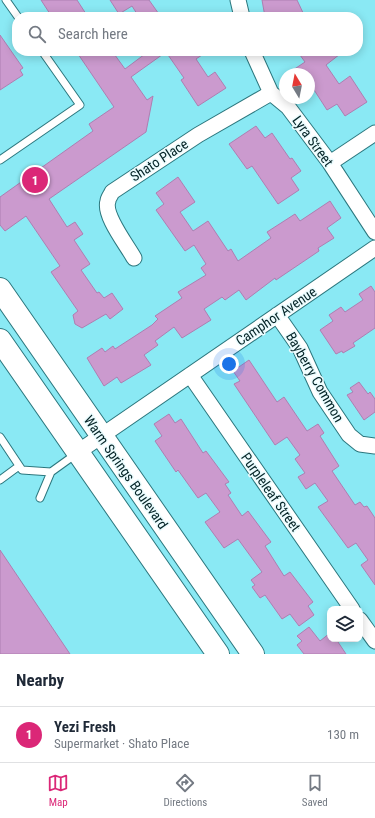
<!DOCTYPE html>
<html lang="en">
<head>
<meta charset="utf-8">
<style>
  :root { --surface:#fff; --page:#f6f6f7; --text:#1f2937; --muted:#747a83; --line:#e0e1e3; --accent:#db2777 }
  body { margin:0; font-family:"Roboto Condensed",sans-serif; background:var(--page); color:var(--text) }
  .controls { position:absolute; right:12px; bottom:12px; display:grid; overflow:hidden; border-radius:8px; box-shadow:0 2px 10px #0003 }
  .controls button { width:36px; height:36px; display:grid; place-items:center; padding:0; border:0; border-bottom:1px solid var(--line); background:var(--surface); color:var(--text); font:20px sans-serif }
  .compass { position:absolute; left:279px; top:68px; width:36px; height:36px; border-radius:50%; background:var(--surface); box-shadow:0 2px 10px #0003; rotate:350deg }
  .you { position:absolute; left:229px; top:364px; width:14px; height:14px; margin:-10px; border:3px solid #fff; border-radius:50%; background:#1a73e8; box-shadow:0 0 0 6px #1a73e833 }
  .badge { display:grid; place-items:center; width:26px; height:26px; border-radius:50%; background:var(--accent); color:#fff; font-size:13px; font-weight:700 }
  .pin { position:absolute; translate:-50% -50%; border:2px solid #fff; box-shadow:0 1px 4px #0006 }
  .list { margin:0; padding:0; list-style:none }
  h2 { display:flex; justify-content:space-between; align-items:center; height:52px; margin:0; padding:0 16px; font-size:17px }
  h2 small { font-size:13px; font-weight:400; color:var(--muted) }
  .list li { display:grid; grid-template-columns:26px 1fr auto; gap:12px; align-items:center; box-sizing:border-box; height:56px; padding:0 16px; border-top:1px solid var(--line) }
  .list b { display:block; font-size:15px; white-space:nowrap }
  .list p { margin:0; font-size:13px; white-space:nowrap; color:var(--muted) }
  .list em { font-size:13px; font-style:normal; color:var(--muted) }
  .icon { flex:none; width:22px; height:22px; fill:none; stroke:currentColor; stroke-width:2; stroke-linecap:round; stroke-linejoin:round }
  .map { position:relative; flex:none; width:375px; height:654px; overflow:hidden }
  .search { position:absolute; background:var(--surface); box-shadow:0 2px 10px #0003; left:12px; right:12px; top:12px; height:44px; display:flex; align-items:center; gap:10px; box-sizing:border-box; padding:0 14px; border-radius:16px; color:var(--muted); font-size:15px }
  .sheet { height:108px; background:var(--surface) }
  nav { display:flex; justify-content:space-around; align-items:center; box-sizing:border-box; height:56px; border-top:1px solid var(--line); background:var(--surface); font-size:11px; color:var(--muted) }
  nav a { display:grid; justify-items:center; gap:2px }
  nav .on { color:var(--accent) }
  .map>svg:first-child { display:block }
  .building { fill:#cb9ace; stroke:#ae7eb1 }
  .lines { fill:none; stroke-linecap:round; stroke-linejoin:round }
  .service-casing { stroke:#2c777e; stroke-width:9 }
  .minor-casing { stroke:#2c777e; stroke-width:17 }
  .primary-casing { stroke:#2c777e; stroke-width:24 }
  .service { stroke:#fff; stroke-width:7 }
  .minor { stroke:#fff; stroke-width:15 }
  .primary { stroke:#fff; stroke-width:22 }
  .labels { text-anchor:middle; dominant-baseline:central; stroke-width:3; stroke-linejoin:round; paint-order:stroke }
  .street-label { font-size:14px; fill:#042326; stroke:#ebfcfe }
</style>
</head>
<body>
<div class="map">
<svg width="375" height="654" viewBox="0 0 375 654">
  <rect width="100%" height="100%" fill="#8ae9f4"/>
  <path class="building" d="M41,0H77L88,17H52Z
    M110,0H149L161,17H139L132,6L119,14Z
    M262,0H297L305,17H265Z
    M0,35L23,68L20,70L23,75L0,90Z
    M76,51H112L125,69L149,51H208L196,59L208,77L215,72L226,88L198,106L181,80L184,78L166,52L131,77L147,100L153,96L146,132L49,199L67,227L75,222L83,234L74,240L90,264L81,270L97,293L99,292L104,298L112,293L123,309L110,319L106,314L82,328L75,324L73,315L78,311L51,272L60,266L26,216L5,231L0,225V197L93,131L89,124L114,107Z
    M307,51H344L326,65L339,84L350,76L367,102L345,116L337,104L327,110L309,82V74H287L305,62L300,55Z
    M256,126L265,138L272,133L290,159L292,158L301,171L291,178L299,190L278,204L252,166L247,169L229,144Z
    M178,177L195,202L180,212L193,231L208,221L228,251L231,249L238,261L271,238L267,232L295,214L300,221L330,201L341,218L327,228L334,238L318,248L319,251L276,280L275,278L246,300L239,290L225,300L222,297L204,309L211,320L182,338L174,327L155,341L158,345L144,355L151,365L121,383L117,377L104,386L87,358L102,348L105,352L113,346L115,349L152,325L158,319L155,316L182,298L178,292L206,275L201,268L206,264L194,245L185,251L156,210L164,204L156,193Z
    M371,286L375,292V328L353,343L355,346L343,353L342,351L336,354L320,330L333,321L329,315L341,307L345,312L363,300L359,294Z
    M249,360L277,402L284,397L307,431L318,424L324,433L320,436L339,466L332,471L355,505L360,502L364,507L367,506L375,518V585L361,565L368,560L356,543L348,548L318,507L328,501L315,483L306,489L298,477L305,473L295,459L300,455L287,437L275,445L234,384L240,381L233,371Z
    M359,382L368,394L370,392L375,399V412L364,420L347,395L353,392L350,388Z
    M169,414L175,423L181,419L203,453L206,451L229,482L225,484L231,493L228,495L242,516L248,511L271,542L265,546L284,576L290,572L313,602L308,606L314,615L299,626L290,614L282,619L265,595L260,598L252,587L255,585L251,580L262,572L238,539L224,548L205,522L220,512L206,493L198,498L178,470L176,472L155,441L162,436L154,424Z
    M0,550L70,654H0Z
    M309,627L320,641L330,633V639H336L346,654H304L297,645L302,641L297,636Z"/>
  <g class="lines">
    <g class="service-casing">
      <path id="service" d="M6,0L18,17
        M0,160L80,105L42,51
        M0,437L22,470L51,472L76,454
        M0,480L19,466
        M40,498L51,472"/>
    </g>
    <g class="minor-casing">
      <path id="minor" d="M238,0L242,17
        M252,51L271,93L288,107L330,163L375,232
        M330,163L375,133
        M134,258C127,245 103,215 108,201C108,198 111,195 112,192L198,135L271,93
        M277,315L300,348L320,392L349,435L360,444L375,446
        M190,375L352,609
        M78,452L375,248
        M360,620L375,641"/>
    </g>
    <g class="primary-casing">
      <path id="primary" d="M0,289L253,654
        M0,340L218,654"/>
    </g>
    <use href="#service" class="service"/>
    <use href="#minor" class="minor"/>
    <use href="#primary" class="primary"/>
  </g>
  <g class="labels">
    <g class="street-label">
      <text transform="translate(313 141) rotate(54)">Lyra Street</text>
      <text transform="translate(159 160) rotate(-33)">Shato Place</text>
      <text transform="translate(276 316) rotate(-34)">Camphor Avenue</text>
      <text transform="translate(315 377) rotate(60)">Bayberry Common</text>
      <text transform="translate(126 472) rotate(55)">Warm Springs Boulevard</text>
      <text transform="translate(271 492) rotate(55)">Purpleleaf Street</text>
    </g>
  </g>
</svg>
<div class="controls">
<button><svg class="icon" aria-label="layers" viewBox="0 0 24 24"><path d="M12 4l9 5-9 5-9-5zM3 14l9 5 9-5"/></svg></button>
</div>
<svg class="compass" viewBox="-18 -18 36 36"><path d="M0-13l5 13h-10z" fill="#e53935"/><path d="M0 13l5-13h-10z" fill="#747a83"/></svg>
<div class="you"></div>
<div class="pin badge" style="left:35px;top:180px">1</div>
<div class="search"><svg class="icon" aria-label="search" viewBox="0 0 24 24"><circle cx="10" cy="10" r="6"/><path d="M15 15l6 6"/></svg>Search here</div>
</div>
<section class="sheet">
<h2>Nearby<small></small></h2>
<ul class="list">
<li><span class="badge">1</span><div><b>Yezi Fresh</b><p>Supermarket · Shato Place</p></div><em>130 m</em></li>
</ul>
</section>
<nav>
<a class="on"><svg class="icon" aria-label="map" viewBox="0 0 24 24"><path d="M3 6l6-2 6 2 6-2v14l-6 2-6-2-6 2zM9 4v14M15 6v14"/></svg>Map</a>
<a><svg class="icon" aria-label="directions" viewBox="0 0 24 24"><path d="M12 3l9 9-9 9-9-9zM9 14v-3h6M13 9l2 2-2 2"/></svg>Directions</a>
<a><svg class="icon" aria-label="saved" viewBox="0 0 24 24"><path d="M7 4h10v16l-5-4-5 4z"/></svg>Saved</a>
</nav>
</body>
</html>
